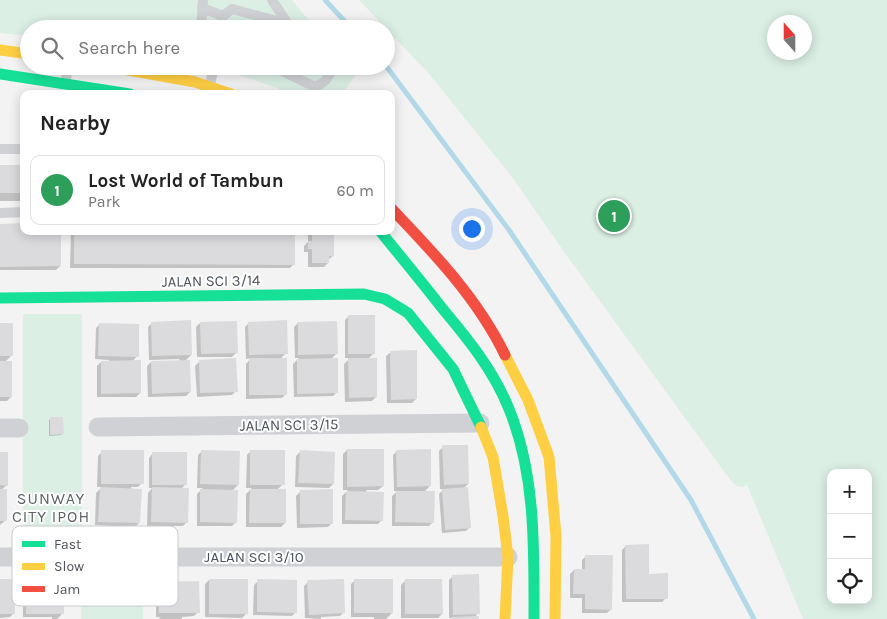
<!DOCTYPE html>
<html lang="en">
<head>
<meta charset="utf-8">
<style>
  :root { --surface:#fff; --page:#f2f2f2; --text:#222; --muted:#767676; --line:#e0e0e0; --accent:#868b92 }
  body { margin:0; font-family:Karla,sans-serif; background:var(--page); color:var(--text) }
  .controls { position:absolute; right:15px; bottom:15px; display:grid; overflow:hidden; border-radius:10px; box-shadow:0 2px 12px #0003 }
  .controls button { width:45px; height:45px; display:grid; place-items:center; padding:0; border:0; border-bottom:1px solid var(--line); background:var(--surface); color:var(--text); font:25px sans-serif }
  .compass { position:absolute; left:767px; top:15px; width:45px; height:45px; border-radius:50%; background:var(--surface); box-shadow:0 2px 12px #0003; rotate:339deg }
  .you { position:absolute; left:471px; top:228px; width:18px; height:18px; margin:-12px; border:4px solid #fff; border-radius:50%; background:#1a73e8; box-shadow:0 0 0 8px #1a73e833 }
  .badge { display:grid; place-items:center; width:32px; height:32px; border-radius:50%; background:var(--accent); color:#fff; font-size:16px; font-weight:700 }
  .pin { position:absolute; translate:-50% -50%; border:2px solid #fff; box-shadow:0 1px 5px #0006 }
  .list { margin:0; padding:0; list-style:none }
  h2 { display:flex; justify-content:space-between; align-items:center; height:65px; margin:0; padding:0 20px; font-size:21px }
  h2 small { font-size:16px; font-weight:400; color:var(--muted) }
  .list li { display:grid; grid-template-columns:32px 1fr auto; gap:15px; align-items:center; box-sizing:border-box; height:70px; margin:0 10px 10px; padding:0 10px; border:1px solid var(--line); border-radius:10px }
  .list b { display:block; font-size:19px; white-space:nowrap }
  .list p { margin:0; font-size:16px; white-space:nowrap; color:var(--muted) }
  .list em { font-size:16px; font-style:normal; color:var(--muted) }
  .icon { flex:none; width:28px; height:28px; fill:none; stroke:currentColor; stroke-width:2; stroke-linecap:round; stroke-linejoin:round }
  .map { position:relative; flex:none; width:887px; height:619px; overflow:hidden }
  .search { position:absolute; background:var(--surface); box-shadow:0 2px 12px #0003; left:20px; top:20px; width:375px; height:55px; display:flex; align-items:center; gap:12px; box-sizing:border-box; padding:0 18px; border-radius:28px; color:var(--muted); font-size:19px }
  .panel { position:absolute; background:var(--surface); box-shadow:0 2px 12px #0003; left:20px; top:90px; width:375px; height:145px; border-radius:10px }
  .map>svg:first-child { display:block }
  .green { fill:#dbefe5; fill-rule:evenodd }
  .shadow { fill:#0003 }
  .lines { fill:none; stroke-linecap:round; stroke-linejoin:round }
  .stream { stroke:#b3d8e8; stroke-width:5 }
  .building { fill:#dbdbdd }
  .lane { stroke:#cfd1d4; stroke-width:10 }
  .street { stroke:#cfd1d4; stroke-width:19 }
  .fast { stroke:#16e098; stroke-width:11 }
  .slow { stroke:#ffcf43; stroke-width:11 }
  .jam { stroke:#f24e42; stroke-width:11 }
  .labels { text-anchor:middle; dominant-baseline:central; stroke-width:4; stroke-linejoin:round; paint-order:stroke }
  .street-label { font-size:15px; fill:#4c535e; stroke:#fff }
  .neighbourhood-label { font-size:16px; letter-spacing:1px; fill:#5f6266; stroke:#fff }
  .key { fill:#fff; stroke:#c9cbcf; stroke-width:1 }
  .key-label { font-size:14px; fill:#4c535e }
</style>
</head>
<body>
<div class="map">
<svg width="887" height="619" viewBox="0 0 887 619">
  <rect width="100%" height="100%" fill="#f3f3f3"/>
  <path class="green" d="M0,0H292L316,29H29V36L0,33Z
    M359,0H887V619H803L747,485L743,487L737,486L731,481L567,256L512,177L430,75ZM774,22H804V52H774ZM831,473H868V600H831Z
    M213,66H353L358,72L342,94H286L277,88Z
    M23,314H82V537L23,538Z
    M81,571H143V619H81Z"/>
  <path class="shadow" d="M24,166V201H0V167Z
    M0,225L24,231L60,266L56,270H0Z
    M71,231H294V264L290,268H70Z
    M308,231H325L333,256L328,260V263L324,267H308V252H304V246L308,242Z
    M349,316L374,353L368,359L376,397L372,401L345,402L344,364L350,358H345V320Z
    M152,323L191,355L185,361L190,392L186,396L148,397L147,366L151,362L180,361L179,359L149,360L148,327Z
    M200,323L236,353L232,357H197L196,327Z
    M249,323L286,353L280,359L286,394L282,398L246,399V364L251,358L246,359L245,327Z
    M298,323L337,353L330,360L337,392L333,396L294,397L293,364L299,358H295L294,327Z
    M100,324L137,356L132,362L140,393L136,397H97V366L101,362H109V360L95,359L96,328Z
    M0,325L12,355L5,362L11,397L7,401H0Z
    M391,352L416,399L412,403H387L386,356Z
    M199,362L236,391L232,395L197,397L195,366Z
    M50,419L62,434L61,435L49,436V420Z
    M443,447L468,484L463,489L470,527L466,531L442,533L439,494L444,489H440L439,451Z
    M347,450L383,486L378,490H366L382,520L378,524H342V496L348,490H343V454Z
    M202,451L238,485L232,491L236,522L232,526H197V494L203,488H197L198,455Z
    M251,451L283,484L277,490L285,523L281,527H246V494L252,488H246L247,455Z
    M397,451L430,486L424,492L433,522L429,526H392V496L398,491H394L393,455Z
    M102,452L142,483L138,487H131L139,523L135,527L95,525L96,493L102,487H97L98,456Z
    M300,452L333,484L329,488L295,487L296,456Z
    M0,453L7,485L1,490L5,521L0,525Z
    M153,453L186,484L181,489L187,522L183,526H147L148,493L152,488H149V458Z
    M300,492L332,523L328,527L297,528L296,496Z
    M626,546L666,598L662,602H622V550Z
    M586,556L611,609L607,613H582V598H570V574L574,570H582V560Z
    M453,576L478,613L474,618L478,619L449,618V580Z
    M0,580L14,613L10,617L0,618Z
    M209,580L246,614L242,618L205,617V584Z
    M355,580L392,613L386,619H393H374V617H351V584Z
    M27,581L63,613L57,619H52V617H23V585Z
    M258,581L296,612L292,616L253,615L254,585Z
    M405,581L442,614L438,618H401V585Z
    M308,582L344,612L340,616L321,617V619L305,618L304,586Z
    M160,583L198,612L194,616L182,617V619H184H158L161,617H156V587Z"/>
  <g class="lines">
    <path class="stream" d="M325,0L352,29
      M386,66L509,230L691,500L754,619"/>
  </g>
  <path class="building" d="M0,165H24V193H0Z
    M24,223V231H61V266L0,267V224Z
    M74,231H295V265L74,264Z
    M312,231H327V234H334V256H329V263H312V249H308V241H312Z
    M348,315H375V354H348Z
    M191,320L192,355L152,356L151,322Z
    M287,320L288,354L249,355L248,322Z
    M237,321L238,353L201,354L200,322Z
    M337,321L338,354L298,355V322Z
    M0,323H13V356H0Z
    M99,323L139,324V357L98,356Z
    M417,350V399L391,400L390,351Z
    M236,358L238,392L200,393L199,360Z
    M249,358H287V395H249Z
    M338,358V393L297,394V359Z
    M348,358H377V397L349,398Z
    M141,360V393L101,394V361Z
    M190,360L191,392L152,394L151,361Z
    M0,361H12V397H0Z
    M50,417H63L64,434L50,435Z
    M442,445H468L469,484L444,485Z
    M347,449H384V486L347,487Z
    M431,449V486L397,487L396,450Z
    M101,450H144V484H101Z
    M201,450L240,451L239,485L200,484Z
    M250,450H285V485H250Z
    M300,450L335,452L334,484L298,483Z
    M0,452H8V486L0,485Z
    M152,452H187V485H152Z
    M100,487L142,489L140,523L98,522Z
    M152,487L189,488L188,523L151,522Z
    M468,487L471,528L445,530L442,489Z
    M0,489H7V521H0Z
    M200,489L238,490L237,523L200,522Z
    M250,489H286V523H249Z
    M333,489V524H300V490Z
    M346,491L384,492L383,521L345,520Z
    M396,491H435L434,523L395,522Z
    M649,544V574L668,573V599H626L625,545Z
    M585,555H613L612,610L585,609V594H573L574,569H585Z
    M479,574L480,614L453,615L452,575Z
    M0,579H15V614H0Z
    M209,579H248V614H209Z
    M257,579L297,580V613L257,612Z
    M344,579L345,613L309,615L307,580Z
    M354,579H393V613H354Z
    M405,579H442L443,614H405Z
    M27,580H65L64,614H26Z
    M199,581L200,613H159V582Z
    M479,616V619H452V617Z"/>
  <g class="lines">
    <path class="lane" d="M272,0L288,24L294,29
      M202,8L223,16L232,9L288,24
      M201,29L203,0
      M220,29L223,16
      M272,66L313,86C323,86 331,76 332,66
      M66,83L67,66
      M210,85L214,66
      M0,149H24
      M0,213L24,212"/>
    <path class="street" d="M98,427L480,423
      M0,428H19
      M0,557H508"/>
    <path class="fast" d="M0,74L130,94
      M380,231C401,257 422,282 442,308C468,339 494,371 509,409C536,475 534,549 534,619
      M0,298L364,294L385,299L408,313L453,369L481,427"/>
    <path class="slow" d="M0,50L29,54
      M106,66L195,82L231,94
      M505,355L528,400L549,457L556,536L555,619
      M481,427L493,457L503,516L508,557L505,619"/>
    <path class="jam" d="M391,208C434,253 478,299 505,355"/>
  </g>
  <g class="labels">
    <g class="street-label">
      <text transform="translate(211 281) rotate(-1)">JALAN SCI 3/14</text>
      <text transform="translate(289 425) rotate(-1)">JALAN SCI 3/15</text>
      <text x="254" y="557">JALAN SCI 3/10</text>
    </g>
    <g class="neighbourhood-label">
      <text x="51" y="498">SUNWAY<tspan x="51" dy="18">CITY IPOH</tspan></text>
    </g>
  </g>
  <rect x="12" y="526" width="166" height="80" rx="8" class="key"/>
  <rect x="22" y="541" width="23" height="6" fill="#16e098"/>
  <rect x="22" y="563" width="23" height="7" fill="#ffcf43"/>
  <rect x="22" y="586" width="23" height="6" fill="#f24e42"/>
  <g class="key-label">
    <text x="54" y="549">Fast</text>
    <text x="54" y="571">Slow</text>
    <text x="54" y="594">Jam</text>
  </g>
</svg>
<div class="controls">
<button>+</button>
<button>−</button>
<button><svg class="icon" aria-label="locate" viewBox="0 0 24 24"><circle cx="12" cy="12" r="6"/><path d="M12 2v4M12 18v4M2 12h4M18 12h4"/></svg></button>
</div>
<svg class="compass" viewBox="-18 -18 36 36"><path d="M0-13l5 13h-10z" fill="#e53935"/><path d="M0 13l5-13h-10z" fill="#767676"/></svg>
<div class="you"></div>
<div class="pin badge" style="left:614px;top:216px;background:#2e9e5b">1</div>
<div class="search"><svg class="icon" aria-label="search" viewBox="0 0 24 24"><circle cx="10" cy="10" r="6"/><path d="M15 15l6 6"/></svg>Search here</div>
<section class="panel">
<h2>Nearby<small></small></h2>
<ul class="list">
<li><span class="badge" style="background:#2e9e5b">1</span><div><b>Lost World of Tambun</b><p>Park</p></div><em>60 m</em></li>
</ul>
</section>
</div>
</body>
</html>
